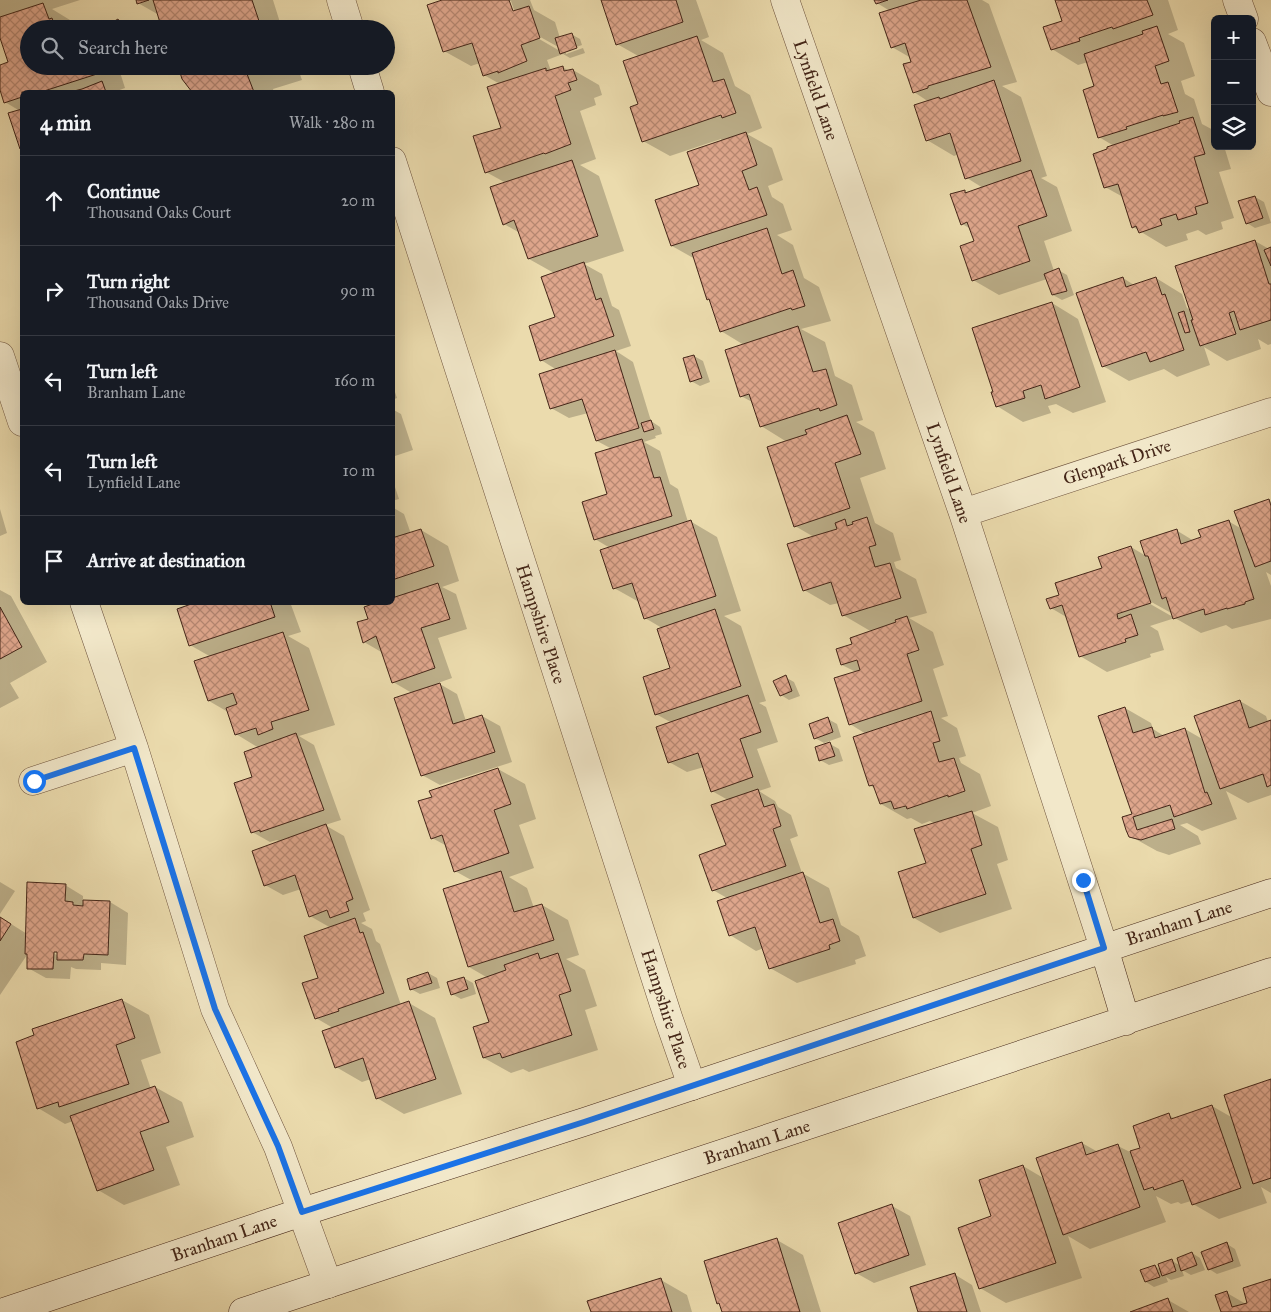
<!DOCTYPE html>
<html lang="en">
<head>
<meta charset="utf-8">
<style>
  :root { --surface:#171b24; --page:#242831; --text:#f1f3f6; --muted:#9ea1a6; --line:#363941 }
  body { margin:0; font-family:"IM FELL Great Primer",serif; background:var(--page); color:var(--text) }
  .controls { position:absolute; right:15px; top:15px; display:grid; overflow:hidden; border-radius:8px; box-shadow:0 5px 20px #0002 }
  .controls button { width:45px; height:45px; display:grid; place-items:center; padding:0; border:0; border-bottom:1px solid var(--line); background:var(--surface); color:var(--text); font:25px sans-serif }
  .stop { position:absolute; width:15px; height:15px; margin:-11px; border:4px solid #1a73e8; border-radius:50%; background:#fff }
  .stop.end { background:#1a73e8; border-color:#fff; box-shadow:0 1px 5px #0008 }
  .list { margin:0; padding:0; list-style:none }
  h2 { display:flex; justify-content:space-between; align-items:center; height:65px; margin:0; padding:0 20px; font-size:21px }
  h2 small { font-size:16px; font-weight:400; color:var(--muted) }
  .list li { display:grid; grid-template-columns:32px 1fr auto; gap:15px; align-items:center; box-sizing:border-box; height:90px; padding:0 20px; border-top:1px solid var(--line) }
  .list b { display:block; font-size:19px; white-space:nowrap }
  .list p { margin:0; font-size:16px; white-space:nowrap; color:var(--muted) }
  .list em { font-size:16px; font-style:normal; color:var(--muted) }
  .icon { flex:none; width:28px; height:28px; fill:none; stroke:currentColor; stroke-width:2; stroke-linecap:round; stroke-linejoin:round }
  .map { position:relative; flex:none; width:1271px; height:1312px; overflow:hidden }
  .search { position:absolute; background:var(--surface); box-shadow:0 5px 20px #0002; left:20px; top:20px; width:375px; height:55px; display:flex; align-items:center; gap:12px; box-sizing:border-box; padding:0 18px; border-radius:28px; color:var(--muted); font-size:19px }
  .panel { position:absolute; background:var(--surface); box-shadow:0 5px 20px #0002; left:20px; top:90px; width:375px; height:515px; border-radius:8px }
  .map>svg:first-child { display:block }
  .shadow { fill:#0003; fill-rule:evenodd }
  .building { fill:url(#building-cross-hatch); stroke:#442618 }
  .lines { fill:none; stroke-linecap:round; stroke-linejoin:round }
  .minor-casing { stroke:#6e533d; stroke-width:29 }
  .secondary-casing { stroke:#442618; stroke-width:29 }
  .minor { stroke:#f2e8ca; stroke-width:28 }
  .secondary { stroke:#f2e8ca; stroke-width:28 }
  .route { stroke:#1a73e8; stroke-width:6 }
  .labels { text-anchor:middle; dominant-baseline:central; stroke-width:4; stroke-linejoin:round; paint-order:stroke }
  .street-label { font-size:18px; fill:#442618; stroke:#f2e8ca }
</style>
</head>
<body>
<div class="map">
<svg width="1271" height="1312" viewBox="0 0 1271 1312">
  <defs>
    <pattern id="building-cross-hatch" width="8" height="8" patternUnits="userSpaceOnUse" patternTransform="scale(1.25)"><rect width="8" height="8" fill="#dea68c"/><path d="M0 0l8 8M0 8l8-8" fill="none" stroke="#b68771"/></pattern>
  </defs>
  <rect width="100%" height="100%" fill="#ebdbad"/>
  <filter id="stains"><feTurbulence type="fractalNoise" baseFrequency=".004" numOctaves="4"/><feColorMatrix values="0 0 0 0 .2 0 0 0 0 .09 0 0 0 0 .02 0 0 0 .5 -.17"/></filter>
  <radialGradient id="worn" r=".72"><stop offset=".6" stop-color="#630" stop-opacity="0"/><stop offset="1" stop-color="#630" stop-opacity=".3"/></radialGradient>
  <path class="shadow" d="M0,0H80L52,9L70,20L73,29H29V66H118L125,88L117,91L120,92H22V149H21L20,111L5,102L0,86V66L10,63L0,34Z
    M137,0H273L282,29H164L159,15L138,3Z
    M442,0H530L534,10L555,22L560,38L571,34L580,39L582,45L566,51V54L583,48L585,53L570,58L563,54L547,60L551,71L562,67L570,71L573,70L599,85L602,95L594,98L596,105L580,111L596,159L580,165L599,176L624,251L584,264L602,274L612,306L619,310L631,346L616,351L633,362L651,421L660,427L662,434L655,436L656,438L644,442L660,451L670,484L678,489L688,522L690,521L717,537L741,611L724,616L741,626L766,701L759,703L766,707L778,742L757,749L771,787L759,791L775,801L778,807L791,815L798,836L790,839L802,873L829,888L841,925L859,936L866,956L855,960L856,964L797,983L770,968L764,948L756,951L730,935L727,898L713,890L727,846L728,800L712,791L704,767L687,772L669,762L672,723L656,714L671,669L662,628L645,618L639,602L614,588L610,548L595,539L609,495L612,449L597,441L588,413L569,418L551,408L557,370L541,360L556,318L554,273L529,259L520,233L504,224L506,183L486,172L502,128L500,84L484,75L480,63L471,66L444,51ZM509,1H511L516,16L514,17ZM535,34L560,48V51L534,36Z
    M602,0H696L709,37L701,40L723,53L735,86L750,95L762,128L747,134L772,148L783,180L768,186L772,197L783,204L792,230L777,235L793,245L804,278L819,287L831,321L801,329L825,342L835,376L852,385L863,420L856,422L874,432L886,469L860,478L875,523L893,533L901,560L894,562L896,568L916,579L927,613L909,618L933,632L944,665L933,669L948,716L941,718L957,728L966,756L959,758L961,763L980,774L991,806L972,813L998,827L1008,860L997,864L1012,909L940,933L914,918L927,864L935,824L930,821L922,824L911,818L907,819L881,804L875,789L870,785L866,734L850,724L856,672L842,665L838,650L854,645L872,632L843,615L839,603L830,605L804,590L814,537L795,526L787,442L761,426L754,403L741,396L744,345L721,331L695,259L672,246L722,141L721,139L670,156L643,141L640,105V57L617,44ZM912,805L901,808V806Z
    M876,0H982L989,4L1017,82L1002,86L1021,97L1047,176L1041,178L1057,187L1072,231L1044,241L1054,271L1058,270L1067,275L1074,295L1062,300L1053,295L1047,279L999,295L973,280L975,242L971,229L962,224L964,191L968,193L983,188L967,178L959,154L954,156L927,140L929,102L914,92L911,58L892,47L890,11L877,3Z
    M1057,0H1168L1178,30L1168,34L1184,43L1195,76L1181,81L1185,94L1194,99L1202,124L1215,131V146H1224L1231,169L1219,172L1234,218L1221,222L1223,229L1206,235L1198,230L1186,234L1188,240L1166,247L1133,227L1123,197L1105,187L1114,146L1099,137L1096,87L1088,62L1078,65L1052,49L1064,21Z
    M118,20L127,25L129,29H116Z
    M180,66H297L302,80L273,89L274,92H193Z
    M1255,197L1264,202L1271,223L1255,228L1247,223Z
    M1255,241L1269,249H1271V344L1268,345L1258,339L1261,349L1227,361L1204,347L1210,365L1177,377L1164,369L1129,381L1103,366L1123,278L1134,285L1156,278L1182,294L1187,308L1191,310Z
    M1052,303L1078,319L1106,402L1073,413L1056,404L1048,406L1051,413L1023,422L997,406Z
    M694,356L703,361L710,382L700,386L691,381Z
    M392,383L397,398L392,400Z
    M392,409L401,414L413,450L392,457Z
    M392,478L399,499L392,501Z
    M1269,501L1271,502V575L1266,572L1271,586V619L1232,629L1226,625L1201,633L1175,618L1150,626L1158,631L1164,650L1150,654L1151,657L1107,672L1080,656L1068,618L1051,608L1060,596L1103,569L1131,547L1146,556L1176,530L1194,541L1202,538L1228,521L1242,529ZM1146,599L1173,614V617L1145,601Z
    M392,507L404,514L411,534L421,530L448,546L459,581L442,587L456,594L467,629L438,638L452,678L438,683L457,694L466,721L482,716L500,726L512,762L440,785L422,775L412,693L393,682L383,653L364,642L370,620L392,602Z
    M0,509L7,533L0,536Z
    M0,590L11,596L47,662L10,683L19,698L0,708Z
    M201,602H290L301,632L288,636L309,648L335,725L299,736L314,745L341,820L325,825L344,836L370,910L363,913L366,921L361,923L372,929L376,941L380,944L401,1005L409,1003L435,1018L462,1094L404,1114L377,1098L371,1079L362,1082L336,1067L333,1028L316,1018L319,978L331,928L310,916L301,889L283,895L265,885L281,842L277,840L270,842L252,832L254,778L259,748L236,734L228,712L209,701L211,657L190,645Z
    M785,677L794,682L800,696L789,700L781,695Z
    M1240,701L1266,716L1268,722L1271,721V795L1248,803L1226,791L1237,819L1202,831L1187,823L1180,825L1198,836L1201,844L1169,855L1157,851L1130,836L1123,818L1134,815L1125,708L1151,723L1153,729L1164,736L1185,729L1204,740Z
    M828,719L837,724L841,737L824,743L815,738Z
    M830,744L839,749L843,761L829,765L820,760Z
    M498,769L525,784L536,819L519,825L534,868L509,877L527,888L534,908L542,905L568,920L579,955L566,959L585,970L597,1006L585,1010L598,1050L529,1072L523,1069L511,1073L484,1058L490,1023L488,978L469,967L473,881L455,871L447,846L432,838Z
    M0,882L15,891L0,914Z
    M65,885L83,896V901L110,902L128,913L126,965L101,963V970L76,969L71,967L70,979L46,978L28,968L29,952L0,995V917L27,934ZM49,947L58,953V956L48,949Z
    M428,973L437,978L440,988L420,994L411,989Z
    M464,978L473,983L476,994L461,999L452,994Z
    M122,1000L149,1015L161,1053L141,1060L151,1089L155,1087L182,1102L194,1137L166,1147L180,1185L124,1205L98,1190L73,1121L65,1124L38,1108Z
    M1271,1080V1193L1261,1187L1267,1203L1219,1219L1193,1204L1191,1201L1181,1204L1178,1202L1171,1204L1156,1196L1166,1222L1090,1249L1068,1236L1082,1278L1006,1303L980,1288L993,1217L1023,1166L1045,1179L1082,1143L1098,1152L1118,1146L1132,1153L1142,1148L1169,1115L1175,1119L1212,1106L1233,1118Z
    M892,1206L910,1216L926,1265L874,1283L856,1273Z
    M777,1240L803,1255L821,1312H723Z
    M1227,1244L1235,1249L1241,1266L1217,1274L1209,1269Z
    M1192,1253L1200,1258L1205,1270L1191,1275L1182,1270L1184,1276L1171,1280L1166,1277L1168,1282L1154,1287L1146,1282L1155,1266L1161,1270L1172,1261L1181,1266Z
    M954,1274L972,1285L981,1312H919Z
    M661,1280L687,1295L692,1312H592Z
    M1271,1280V1312H1222L1227,1293L1246,1304Z
    M1168,1300L1189,1312H1133Z"/>
  <path class="building" d="M136,0H149L137,4Z
    M153,0H252L259,21L234,29H162Z
    M442,0H509L513,11L529,6L540,38L521,45L527,61L498,73V71L483,76L472,43L443,52L427,5Z
    M601,0H676L683,22L616,45Z
    M874,0H888L876,4Z
    M921,0H967L991,67L928,86V88L913,93L903,64L911,62L905,43L891,48L879,13Z
    M1055,0H1147L1153,15L1113,29L1112,27L1079,38L1080,41L1051,50L1043,27L1062,21Z
    M43,3L49,19L52,18L56,29H29V66H97L100,73L41,92H22V97L4,103L0,90V65L8,62L0,38V17Z
    M118,19L124,29H114L111,23Z
    M1157,26L1169,61L1155,66L1161,84L1168,82L1178,112L1163,116V115L1126,127L1127,129L1098,138L1083,90L1094,86L1084,54L1143,34L1142,31Z
    M572,33L577,48L560,54L555,38Z
    M697,36L713,82L724,79L736,113L722,118L721,115L642,142L630,107L638,104L623,61Z
    M178,66H272L247,74L254,92H192L182,79Z
    M563,66L564,71L573,69L577,80L568,83L571,90L555,96L571,144L545,154L544,153L485,173L473,136L501,128L487,87L546,68V71Z
    M994,80L1021,161L965,179L950,133L926,141L914,105L939,97L940,99Z
    M102,81L106,92H70L82,89Z
    M22,109V149H20L8,113Z
    M1193,117L1205,154L1194,157L1208,203L1195,207L1197,214L1178,220L1176,214L1160,219L1162,225L1139,233L1136,226L1132,228L1118,184L1104,188L1093,154L1107,149V147L1180,123L1179,121Z
    M746,132L757,165L742,171L749,190L757,187L767,215L671,246L655,200L699,185L687,152Z
    M572,160L598,236L528,259L514,220L503,225L490,187Z
    M1031,170L1047,216L1018,226L1030,261L972,281L960,246L974,241L967,222L961,225L950,194L965,190V193Z
    M1255,196L1263,218L1246,224L1238,201Z
    M767,228L782,274L793,270L805,306L792,310L791,308L720,332L709,299L707,300L692,253Z
    M1255,240L1269,284H1271V320L1240,330L1234,311L1229,313L1236,334L1200,346L1191,320H1193L1175,266Z
    M1271,247V266L1264,250Z
    M584,262L596,300L601,298L614,336L540,361L529,326L555,317L541,277Z
    M1059,268L1067,291L1052,295L1044,274Z
    M1123,277L1126,287L1156,277L1162,295L1165,294L1184,350L1150,362L1146,352L1102,367L1076,293Z
    M1052,302L1080,387L1045,399L1041,385L1023,391L1025,398L996,407L991,392H993L972,328Z
    M1184,311L1190,332L1185,333L1178,313Z
    M798,326L813,372L826,369L837,405L820,411L819,408L760,427L749,394L740,397L725,350Z
    M615,350L639,428L596,441L582,399L550,409L539,374Z
    M694,355L702,378L690,382L683,358Z
    M847,415L861,454L835,463L850,508L794,527L767,447L807,434L805,430Z
    M651,420L654,429L644,432L641,423Z
    M642,439L654,478L660,477L672,516L594,540L582,502L607,494L595,453Z
    M1269,499L1271,506V561L1255,567L1234,511Z
    M867,517L876,545L869,547L875,567L890,563L901,598L842,616L831,582L803,591L787,544L837,529L835,523L845,519L847,526L853,524L852,522Z
    M691,520L716,596L644,619L632,583L613,589L600,550Z
    M1229,520L1254,599L1245,602V604L1227,609V608L1205,615L1204,609L1173,619L1166,597L1162,599L1148,556H1145L1140,541L1177,529L1181,544L1201,537L1198,530Z
    M421,529L434,566L392,580V538Z
    M1131,546L1151,603L1117,614L1118,619L1131,614L1138,635L1125,639L1126,642L1079,657L1062,605L1050,609L1046,599L1059,595L1055,583L1102,568L1098,557Z
    M438,583L450,619L421,628L435,668L392,683L376,636L363,643L357,622L368,619L364,607L378,602H392V598Z
    M197,602H270L275,617L189,646L177,609Z
    M0,607L22,647L0,659Z
    M715,609L741,686L655,715L643,677L670,668L657,629Z
    M907,616L919,650L907,654L922,701L849,725L834,678L860,670L857,660L841,665L836,649L852,644L850,638L896,622L895,620Z
    M283,632L309,710L271,722L273,729L258,735L256,728L235,735L226,708L237,704L233,693L208,701L194,661Z
    M786,675L792,691L780,696L773,681Z
    M440,683L453,724L482,715L495,752L421,776L394,698Z
    M748,695L761,732L740,739L753,777L711,792L698,753L668,763L656,727Z
    M1240,700L1249,728L1271,720V785L1267,787L1263,774L1220,789L1194,716Z
    M1125,707L1133,733L1152,727L1155,738L1185,728L1205,793L1207,792L1212,804L1174,817L1170,805L1133,817L1137,830L1172,819L1175,829L1141,840L1129,837L1126,830L1122,817L1132,814L1098,716Z
    M931,711L940,741L933,743L939,762L954,758L965,791L948,797V795L907,809L906,806L894,809L891,801L880,804L873,785L869,786L853,737Z
    M828,717L833,732L814,739L809,724Z
    M296,733L324,810L260,832V830L251,833L234,783L252,777L244,752Z
    M830,742L835,756L819,761L815,747Z
    M498,768L511,804L494,810L509,853L454,872L442,835L431,839L418,801L432,797L429,791Z
    M758,789L764,807L774,804L781,826L773,829L786,866L712,891L699,855L726,845L711,805Z
    M972,811L982,845L971,849L986,894L913,918L898,872L926,863L914,829Z
    M326,824L353,899L346,902L349,911L330,918L327,910L309,917L295,875L264,886L252,851Z
    M501,871L514,912L542,904L554,940L468,967L443,889Z
    M803,872L820,923L833,919L840,941L829,945L830,949L769,969L755,927L729,936L717,901Z
    M27,882L66,884L65,901L73,902V905L83,906V900L110,901L108,955L84,954L83,960H57V952H54L53,969H27V954H25Z
    M0,917L11,924L0,941Z
    M355,918L360,933L363,932L384,993L338,1009L339,1011L315,1019L302,983L318,978L304,936Z
    M538,953L540,959L558,953L571,991L559,995L572,1035L502,1058L500,1053L483,1058L473,1027L489,1022L475,981L506,970L504,965Z
    M428,972L432,983L410,990L407,979Z
    M464,977L468,989L451,995L447,982Z
    M122,999L135,1038L116,1045L129,1084L59,1107L58,1102L37,1109L16,1042L34,1035L32,1029Z
    M409,1001L436,1079L376,1099L363,1058L335,1068L322,1031Z
    M1271,1079V1178L1253,1184L1224,1095Z
    M155,1086L169,1122L140,1132L154,1170L97,1191L70,1116Z
    M1212,1105L1241,1188L1192,1205L1183,1180L1154,1190L1153,1187L1144,1190L1130,1151L1140,1148L1133,1126L1169,1113L1171,1119Z
    M1082,1142L1086,1155L1118,1144L1140,1207L1063,1235L1036,1158Z
    M1023,1165L1056,1263L979,1289L958,1228L991,1216L979,1180Z
    M892,1204L909,1255L855,1274L838,1223Z
    M777,1238L800,1312H722L719,1303L717,1304L704,1261Z
    M1227,1242L1233,1261L1208,1270L1201,1252Z
    M1192,1252L1197,1265L1181,1271L1177,1258Z
    M1172,1259L1176,1271L1162,1276L1158,1264Z
    M1155,1265L1160,1277L1145,1282L1140,1270Z
    M955,1273L967,1312H918L910,1287Z
    M661,1278L672,1312H591L587,1301Z
    M1271,1279V1312H1221L1215,1295L1227,1291L1232,1307L1247,1303L1243,1288Z
    M1168,1298L1173,1312H1130Z"/>
  <g class="lines">
    <g class="minor-casing">
      <path id="minor" d="M341,0L350,29
        M785,0L963,513L1104,948
        M1237,0L1244,19
        M1252,42L1271,92
        M362,66L370,92
        M392,161L668,1017L692,1086
        M0,356L22,422
        M963,513L1271,412
        M84,602L134,748L215,1009L278,1147L328,1284
        M33,781L134,748"/>
    </g>
    <g class="secondary-casing">
      <path id="secondary" d="M1104,948L1126,1021
        M4,1312L302,1212L584,1122L1271,893
        M243,1312L1271,972"/>
    </g>
    <use href="#minor" class="minor"/>
    <use href="#secondary" class="secondary"/>
  </g>
  <g class="lines">
    <path class="route" d="M34,781L134,748L215,1009L278,1146L302,1212L584,1122L1104,948L1083,880"/>
  </g>
  <g class="labels">
    <g class="street-label">
      <text transform="translate(816 90) rotate(71)">Lynfield Lane</text>
      <text transform="translate(1117 462) rotate(-18)">Glenpark Drive</text>
      <text transform="translate(949 473) rotate(71)">Lynfield Lane</text>
      <text transform="translate(541 624) rotate(72)">Hampshire Place</text>
      <text transform="translate(1179 923) rotate(-18)">Branham Lane</text>
      <text transform="translate(666 1009) rotate(72)">Hampshire Place</text>
      <text transform="translate(757 1142) rotate(-18)">Branham Lane</text>
      <text transform="translate(224 1238) rotate(-19)">Branham Lane</text>
    </g>
  </g>
  <rect width="100%" height="100%" filter="url(#stains)"/>
  <rect width="100%" height="100%" fill="url(#worn)"/>
</svg>
<div class="controls">
<button>+</button>
<button>−</button>
<button><svg class="icon" aria-label="layers" viewBox="0 0 24 24"><path d="M12 4l9 5-9 5-9-5zM3 14l9 5 9-5"/></svg></button>
</div>
<div class="stop" style="left:34px;top:781px"></div>
<div class="stop end" style="left:1083px;top:880px"></div>
<div class="search"><svg class="icon" aria-label="search" viewBox="0 0 24 24"><circle cx="10" cy="10" r="6"/><path d="M15 15l6 6"/></svg>Search here</div>
<section class="panel">
<h2>4 min<small>Walk · 280 m</small></h2>
<ul class="list">
<li><svg class="icon" aria-label="ahead" viewBox="0 0 24 24"><path d="M12 20V5M6 11l6-6 6 6"/></svg><div><b>Continue</b><p>Thousand Oaks Court</p></div><em>20 m</em></li>
<li><svg class="icon" aria-label="right" viewBox="0 0 24 24"><path d="M7 20v-9h11M14 6l5 5-5 5"/></svg><div><b>Turn right</b><p>Thousand Oaks Drive</p></div><em>90 m</em></li>
<li><svg class="icon" aria-label="left" viewBox="0 0 24 24"><path d="M17 20v-9H6M10 6l-5 5 5 5"/></svg><div><b>Turn left</b><p>Branham Lane</p></div><em>160 m</em></li>
<li><svg class="icon" aria-label="left" viewBox="0 0 24 24"><path d="M17 20v-9H6M10 6l-5 5 5 5"/></svg><div><b>Turn left</b><p>Lynfield Lane</p></div><em>10 m</em></li>
<li><svg class="icon" aria-label="arrive" viewBox="0 0 24 24"><path d="M6 21V4h12l-3 4 3 4H6"/></svg><div><b>Arrive at destination</b></div></li>
</ul>
</section>
</div>
</body>
</html>
